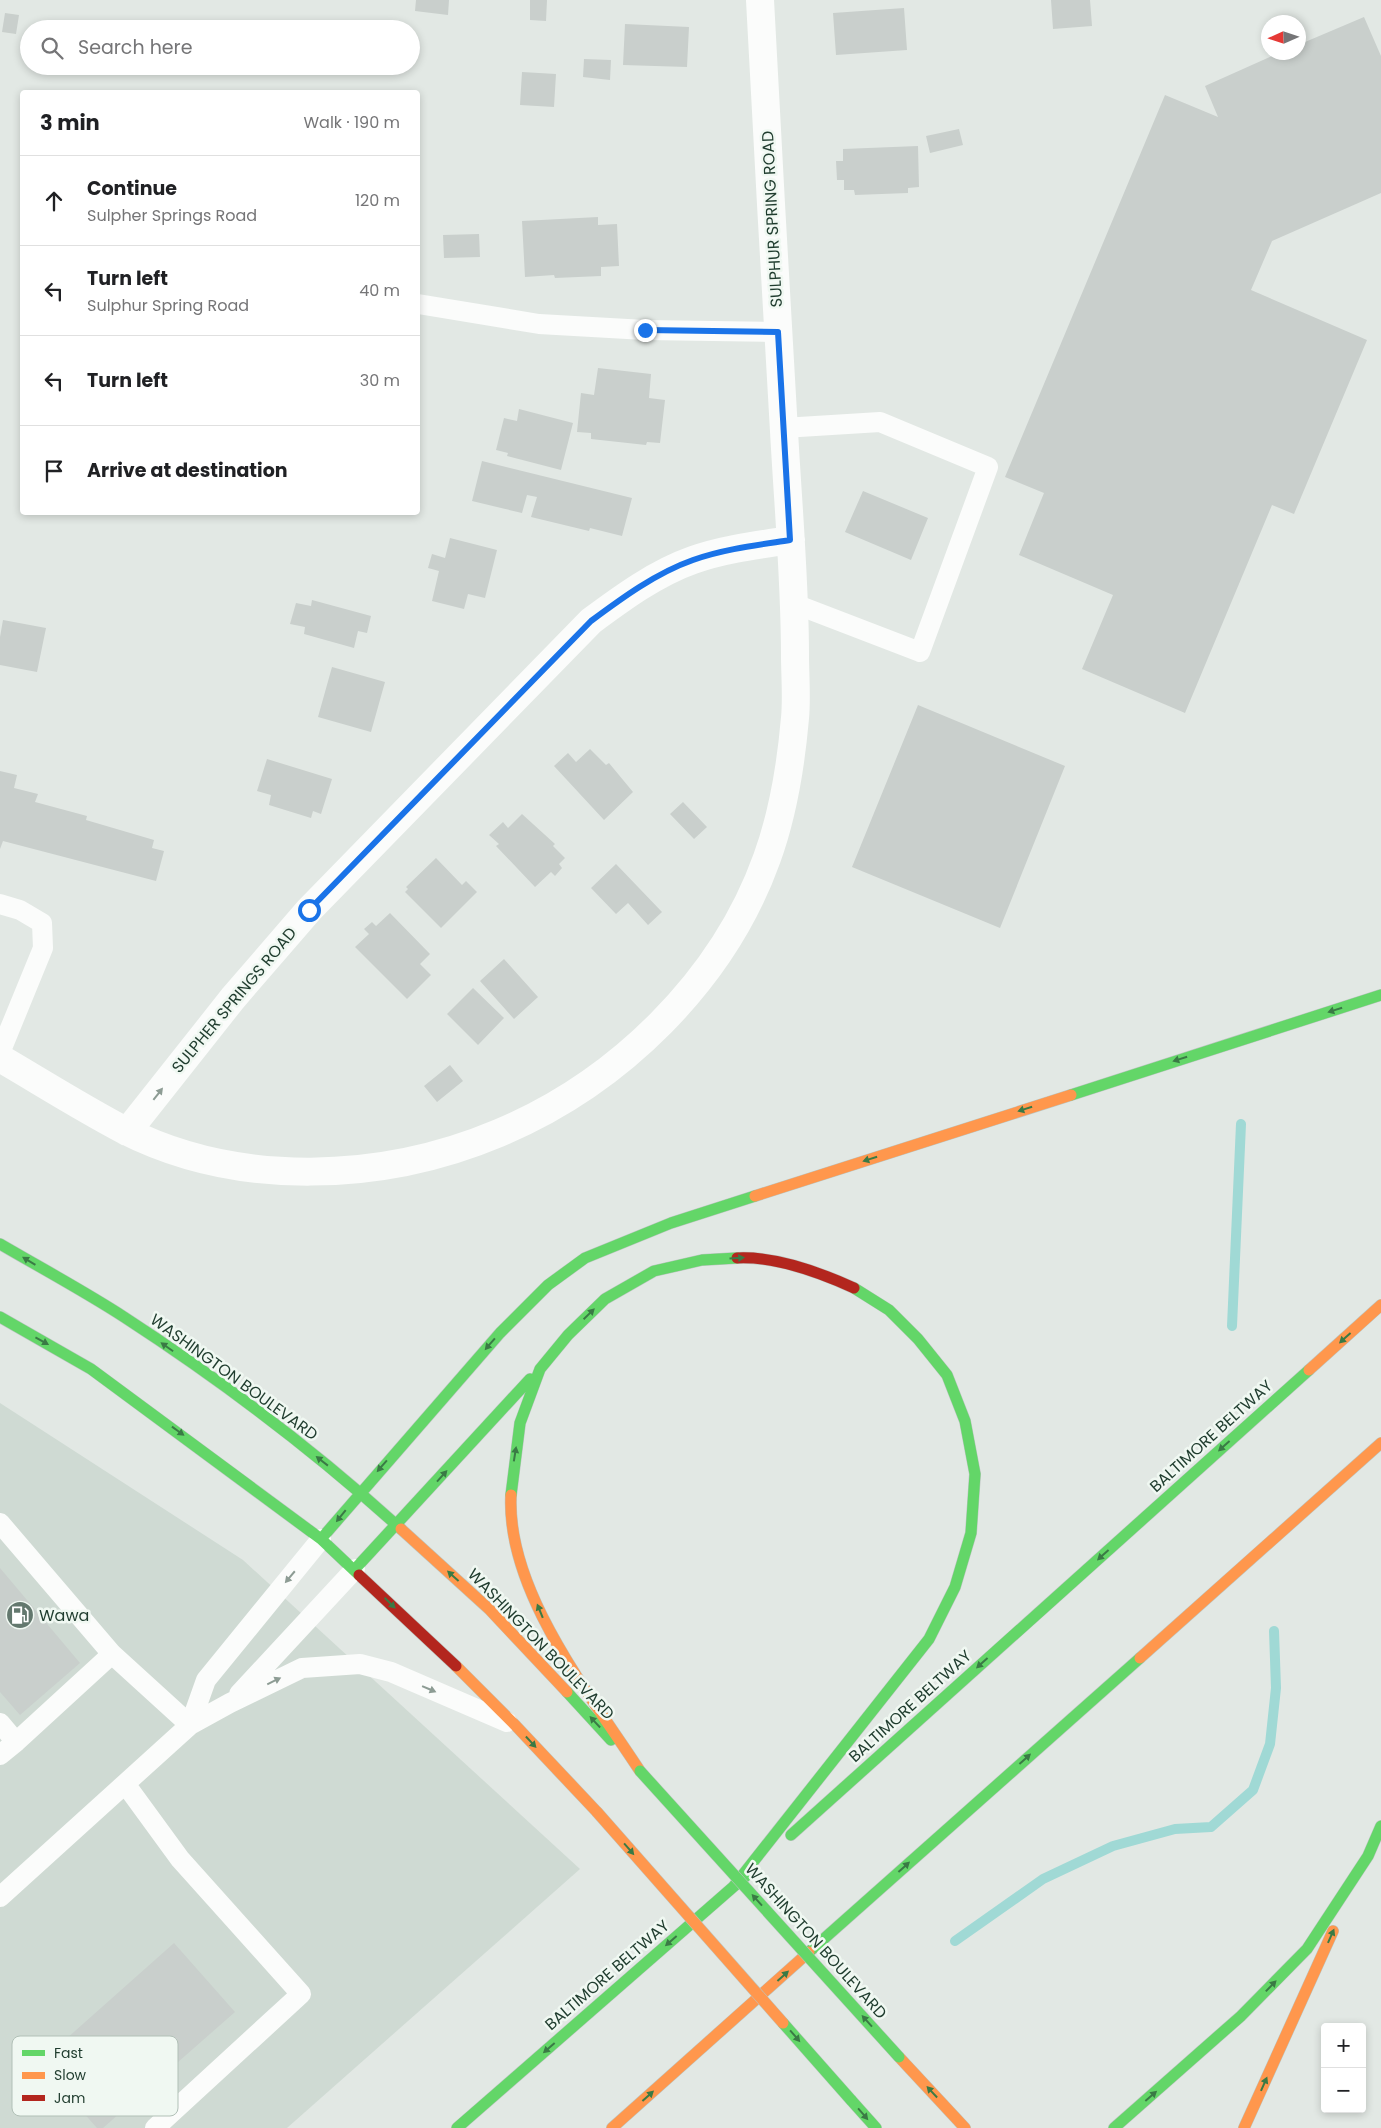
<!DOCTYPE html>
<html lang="en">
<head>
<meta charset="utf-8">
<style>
  :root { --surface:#fff; --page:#f2f2f2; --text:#202124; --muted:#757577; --line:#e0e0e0 }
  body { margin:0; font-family:Poppins,sans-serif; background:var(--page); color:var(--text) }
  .controls { position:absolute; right:15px; bottom:15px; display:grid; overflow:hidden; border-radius:5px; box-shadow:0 2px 8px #0003 }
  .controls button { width:45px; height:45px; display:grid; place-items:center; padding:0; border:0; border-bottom:1px solid var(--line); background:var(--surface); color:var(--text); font:25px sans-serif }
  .compass { position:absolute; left:1261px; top:15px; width:45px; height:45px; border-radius:50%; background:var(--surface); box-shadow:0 2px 8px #0003; rotate:267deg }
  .stop { position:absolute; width:15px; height:15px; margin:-11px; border:4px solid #1a73e8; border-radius:50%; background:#fff }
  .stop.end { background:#1a73e8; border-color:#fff; box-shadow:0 1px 5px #0008 }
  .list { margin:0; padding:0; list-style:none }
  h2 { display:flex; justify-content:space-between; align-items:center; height:65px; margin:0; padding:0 20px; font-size:21px }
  h2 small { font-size:16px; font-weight:400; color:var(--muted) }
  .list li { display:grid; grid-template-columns:32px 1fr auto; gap:15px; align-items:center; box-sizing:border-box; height:90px; padding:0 20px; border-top:1px solid var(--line) }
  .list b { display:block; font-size:19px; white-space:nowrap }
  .list p { margin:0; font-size:16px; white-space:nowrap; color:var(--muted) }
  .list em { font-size:16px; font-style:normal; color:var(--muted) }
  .icon { flex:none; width:28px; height:28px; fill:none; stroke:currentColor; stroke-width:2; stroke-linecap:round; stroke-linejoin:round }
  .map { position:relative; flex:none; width:1381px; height:2128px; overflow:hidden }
  .search { position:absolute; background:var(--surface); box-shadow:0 2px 8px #0003; left:20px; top:20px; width:400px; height:55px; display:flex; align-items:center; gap:12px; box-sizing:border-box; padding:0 18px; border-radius:28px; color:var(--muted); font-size:19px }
  .panel { position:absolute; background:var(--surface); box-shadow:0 2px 8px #0003; left:20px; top:90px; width:400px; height:425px; border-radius:5px }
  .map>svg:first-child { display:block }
  .built { fill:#cfdad3 }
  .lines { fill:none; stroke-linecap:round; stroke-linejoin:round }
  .stream { stroke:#a0d9d5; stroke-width:10 }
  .building { fill:#c9cfcc }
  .fast-casing { stroke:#bbc5c0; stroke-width:12 }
  .slow-casing { stroke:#bbc5c0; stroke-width:12 }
  .jam-casing { stroke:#bbc5c0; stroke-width:12 }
  .lane { stroke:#fbfcfb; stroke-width:20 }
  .street { stroke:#fbfcfb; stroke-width:28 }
  .fast { stroke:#63d668; stroke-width:11 }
  .slow { stroke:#ff974d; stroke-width:11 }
  .jam { stroke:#b3261e; stroke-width:11 }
  .fast-bridge-casing { stroke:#bbc5c0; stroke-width:12; stroke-linecap:butt }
  .slow-bridge-casing { stroke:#bbc5c0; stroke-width:12; stroke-linecap:butt }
  .fast-bridge { stroke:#63d668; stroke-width:11 }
  .slow-bridge { stroke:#ff974d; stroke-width:11 }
  .oneway { fill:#3a7a45 }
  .oneway2 { fill:#8d9c94 }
  .route { stroke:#1a73e8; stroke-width:6 }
  .labels { text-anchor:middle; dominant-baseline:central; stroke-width:5; stroke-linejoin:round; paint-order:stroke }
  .street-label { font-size:16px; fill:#1f3c2e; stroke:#f0f8f2 }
  .poi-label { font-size:16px; fill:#1f3c2e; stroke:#f0f8f2; text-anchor:start }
  .key { fill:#f0f8f2; stroke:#b1c0b7; stroke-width:1 }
  .key-label { font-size:14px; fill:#1f3c2e }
</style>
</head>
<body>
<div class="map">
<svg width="1381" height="2128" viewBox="0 0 1381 2128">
  <rect width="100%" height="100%" fill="#e2e8e4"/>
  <path class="built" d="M0,1403L243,1560L580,1869L287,2128H0Z"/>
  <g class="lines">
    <path class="stream" d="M1232,1326L1241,1124
      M955,1941L1043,1879L1113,1846L1175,1829L1211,1827L1253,1790L1270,1744L1276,1688L1274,1631"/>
  </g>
  <path class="building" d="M416,0H449L448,15L415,11Z
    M530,0H547L546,21L530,20Z
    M1051,0H1090L1092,26L1053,29Z
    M904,8L907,50L836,55L833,13Z
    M5,13L19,15L16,34L2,32Z
    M1364,17L1381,56V193L1272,241L1251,290L1367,340L1294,514L1272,505L1185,713L1082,669L1113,595L1019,555L1044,493L1005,477L1165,95L1218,117L1205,86L1281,52H1298V45Z
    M625,24L689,27L687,67L623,65Z
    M584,59L611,60L610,80L583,77Z
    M522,72L556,74L554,107L520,105Z
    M959,129L963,145L930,153L926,136Z
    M918,146L919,187L908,188V193L855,195L854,190H844V180H837L836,161H843V149Z
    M598,217V225L617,224L619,266L601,267V276L555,278L554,275L525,277L522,221Z
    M479,234L480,257L444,258L443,235Z
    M598,368L651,374L649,398L665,400L660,443L647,442L646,445L591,439V433L577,432L581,393L594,395Z
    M519,409L573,423L561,470L507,456L508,453L496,450L504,418L517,421Z
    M482,461L632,498L622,536L590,528L589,531L531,517L537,497L527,495L522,513L472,501Z
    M863,491L928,518L911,560L845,532Z
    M450,538L497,550L485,598L468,594L464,609L432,601L439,571L428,568L432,554L445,558Z
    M312,600L371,616L367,633L358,631L354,648L304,634L305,627L290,624L296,603L311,606Z
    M3,620L46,628L37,672L0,665V637Z
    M332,667L385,682L371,732L318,717Z
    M918,705L1065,766L1000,928L852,867Z
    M590,749L606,765L609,763L633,792L604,820L554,766L568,753L576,762Z
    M267,759L332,779L321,814L313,811L311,818L269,805L271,795L257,791Z
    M0,771L17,775L14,788L38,794L35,802L87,816L86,820L154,840L152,848L164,851L156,881L3,841L0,849Z
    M683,802L707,827L694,839L670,814Z
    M522,814L555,844L553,846L565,858L559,864L562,868L555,876L551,872L535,887L496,846L499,844L489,835L503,822L508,828Z
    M436,858L462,885L466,881L477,892L441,928L405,892L408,889L406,887Z
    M616,864L662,912L648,925L628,903L616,914L591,888Z
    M390,913L430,954L420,964L431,975L407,999L355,947L369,934L364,929L372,922L376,926Z
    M504,959L538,997L514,1019L480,981Z
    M473,988L504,1018L478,1045L447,1014Z
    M450,1065L463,1081L437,1102L424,1086Z
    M0,1568L80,1663L20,1715L0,1692Z
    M174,1943L235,2012L103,2128H97L39,2063Z"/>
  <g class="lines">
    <g class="fast-casing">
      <path id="fast" d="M1071,1095L1381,995
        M0,1244C41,1268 84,1291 124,1317C221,1380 315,1451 401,1529
        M0,1317L91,1369L321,1539L359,1575
        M511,1495L520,1423L540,1369L568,1335L605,1299L654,1271L702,1260L737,1258
        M321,1539L500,1333L548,1285L585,1258L671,1223L755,1196
        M355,1569L530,1379
        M567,1692L611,1740
        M791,1835L1309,1370
        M734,1886L929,1639L955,1587L971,1533L975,1474L965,1421L947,1375L918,1339L889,1310L854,1288
        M809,1952L1140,1658
        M851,2100L876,2128
        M457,2128L748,1874
        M1114,2128L1241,2016L1307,1949L1368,1856L1381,1826"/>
    </g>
    <g class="slow-casing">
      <path id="slow" d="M755,1196L1071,1095
        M1309,1370L1381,1305
        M511,1495C506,1591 590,1694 640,1771
        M401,1529L489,1609L567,1692
        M1140,1658L1381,1443
        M456,1666L516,1726L597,1812
        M899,2057L965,2128
        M612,2128L809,1952
        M1244,2128L1333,1931"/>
    </g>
    <g class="jam-casing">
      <path id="jam" d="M737,1258C776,1256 819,1272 854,1288
        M359,1575L456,1666"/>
    </g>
    <path class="lane" d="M418,304L539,324L645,330L778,332
      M783,428L880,422L988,467L920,652L795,604
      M0,904L20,910L42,923L43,948L0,1053
      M0,1523L112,1654L190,1725
      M239,1694L355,1569
      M0,1723L16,1742L0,1755
      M190,1725L206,1680L321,1539
      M16,1742L112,1654
      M126,1785L180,1859L301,1994L155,2128
      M0,1897L190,1725L230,1703L302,1668L360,1664L391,1672L507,1722"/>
    <path class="street" d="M0,1058C41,1082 82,1108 124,1130C238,1188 383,1182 499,1133C618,1083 723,981 767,858C783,814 791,764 795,718C797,697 795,676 795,655C795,580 788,505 784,431C775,287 768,144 760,0
      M127,1132L233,998L309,910L591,621C622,598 656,573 693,560C724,549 758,545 791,540"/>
    <use href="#fast" class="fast"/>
    <use href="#slow" class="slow"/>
    <use href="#jam" class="jam"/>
    <g class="fast-bridge-casing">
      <path id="fast-bridge" d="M640,1771L899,2057
        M783,2023L851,2100"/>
    </g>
    <g class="slow-bridge-casing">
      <path id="slow-bridge" d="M597,1812L783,2023"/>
    </g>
    <use href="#fast-bridge" class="fast-bridge"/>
    <use href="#slow-bridge" class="slow-bridge"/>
  </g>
  <defs><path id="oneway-solid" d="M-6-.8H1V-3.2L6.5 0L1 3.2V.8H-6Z" transform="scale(1.25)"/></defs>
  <g class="oneway">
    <use href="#oneway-solid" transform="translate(1335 1010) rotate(162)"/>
    <use href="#oneway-solid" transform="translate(1180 1059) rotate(162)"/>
    <use href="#oneway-solid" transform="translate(1025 1109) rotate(162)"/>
    <use href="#oneway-solid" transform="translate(870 1159) rotate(162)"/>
    <use href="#oneway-solid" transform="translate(737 1258) rotate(-4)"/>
    <use href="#oneway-solid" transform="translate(29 1261) rotate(-149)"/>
    <use href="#oneway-solid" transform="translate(589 1314) rotate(-44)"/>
    <use href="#oneway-solid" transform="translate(1345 1338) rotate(138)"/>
    <use href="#oneway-solid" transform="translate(42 1341) rotate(29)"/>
    <use href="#oneway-solid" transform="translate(490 1344) rotate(131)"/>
    <use href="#oneway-solid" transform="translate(167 1347) rotate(-145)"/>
    <use href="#oneway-solid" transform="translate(178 1431) rotate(36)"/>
    <use href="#oneway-solid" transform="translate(1224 1446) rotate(138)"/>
    <use href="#oneway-solid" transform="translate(515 1454) rotate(-81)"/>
    <use href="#oneway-solid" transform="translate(322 1461) rotate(-142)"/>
    <use href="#oneway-solid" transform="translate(382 1466) rotate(131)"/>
    <use href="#oneway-solid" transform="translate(442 1476) rotate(-48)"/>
    <use href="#oneway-solid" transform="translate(341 1516) rotate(129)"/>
    <use href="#oneway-solid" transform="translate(1103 1555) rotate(138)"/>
    <use href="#oneway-solid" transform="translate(453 1576) rotate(-138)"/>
    <use href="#oneway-solid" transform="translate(390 1603) rotate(44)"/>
    <use href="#oneway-solid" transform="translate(540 1611) rotate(-112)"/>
    <use href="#oneway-solid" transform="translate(982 1663) rotate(138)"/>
    <use href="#oneway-solid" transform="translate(595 1722) rotate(-133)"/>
    <use href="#oneway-solid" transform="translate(531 1742) rotate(47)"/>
    <use href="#oneway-solid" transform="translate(1025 1759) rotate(-42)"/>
    <use href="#oneway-solid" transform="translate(629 1849) rotate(49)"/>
    <use href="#oneway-solid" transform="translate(904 1867) rotate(-42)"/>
    <use href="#oneway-solid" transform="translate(757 1900) rotate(-132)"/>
    <use href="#oneway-solid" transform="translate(1331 1936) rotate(-66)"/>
    <use href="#oneway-solid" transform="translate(671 1941) rotate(139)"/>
    <use href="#oneway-solid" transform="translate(783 1976) rotate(-42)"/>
    <use href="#oneway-solid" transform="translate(1271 1986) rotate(-46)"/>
    <use href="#oneway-solid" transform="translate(867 2021) rotate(-132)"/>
    <use href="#oneway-solid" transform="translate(795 2036) rotate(49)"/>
    <use href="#oneway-solid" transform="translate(549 2048) rotate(139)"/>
    <use href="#oneway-solid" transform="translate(1264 2084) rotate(-66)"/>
    <use href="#oneway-solid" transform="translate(932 2092) rotate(-133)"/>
    <use href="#oneway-solid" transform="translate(648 2096) rotate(-42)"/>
    <use href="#oneway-solid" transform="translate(1151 2096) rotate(-41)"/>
    <use href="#oneway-solid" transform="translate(863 2114) rotate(49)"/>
  </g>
  <g class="oneway2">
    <use href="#oneway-solid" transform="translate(158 1094) rotate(-52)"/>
    <use href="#oneway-solid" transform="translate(290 1577) rotate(130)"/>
    <use href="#oneway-solid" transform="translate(274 1681) rotate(-26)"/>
    <use href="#oneway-solid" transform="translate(429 1689) rotate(23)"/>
  </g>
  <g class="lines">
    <path class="route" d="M309,910L591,621C622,598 656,573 693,560C724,549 758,545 790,540L778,332L645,330"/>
  </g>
  <defs>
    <g id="fuel-disc" transform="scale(1.4375)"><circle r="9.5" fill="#63786e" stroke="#f0f8f2"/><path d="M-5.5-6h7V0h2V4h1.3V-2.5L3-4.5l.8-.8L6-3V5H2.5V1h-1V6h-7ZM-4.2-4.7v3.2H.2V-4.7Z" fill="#fff"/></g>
  </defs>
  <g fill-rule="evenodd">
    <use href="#fuel-disc" x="20" y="1615"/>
  </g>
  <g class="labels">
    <g class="street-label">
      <text transform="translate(772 219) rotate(-93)">SULPHUR SPRING ROAD</text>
      <text transform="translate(234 1000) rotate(-50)">SULPHER SPRINGS ROAD</text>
      <text transform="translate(234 1377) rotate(36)">WASHINGTON BOULEVARD</text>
      <text transform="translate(1211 1436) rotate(-42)">BALTIMORE BELTWAY</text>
      <text transform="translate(541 1644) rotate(46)">WASHINGTON BOULEVARD</text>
      <text transform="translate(910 1706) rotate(-42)">BALTIMORE BELTWAY</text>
      <text transform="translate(816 1941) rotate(48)">WASHINGTON BOULEVARD</text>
      <text transform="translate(607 1975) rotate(-41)">BALTIMORE BELTWAY</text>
    </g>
    <g class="poi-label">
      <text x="39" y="1615">Wawa</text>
    </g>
  </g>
  <rect x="12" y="2036" width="166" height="80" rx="8" class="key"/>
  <rect x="22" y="2050" width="23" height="6" fill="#63d668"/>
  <rect x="22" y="2072" width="23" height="7" fill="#ff974d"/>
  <rect x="22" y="2095" width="23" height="6" fill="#b3261e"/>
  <g class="key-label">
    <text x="54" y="2058">Fast</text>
    <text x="54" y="2080">Slow</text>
    <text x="54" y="2103">Jam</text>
  </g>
</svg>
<div class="controls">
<button>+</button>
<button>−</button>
</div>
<svg class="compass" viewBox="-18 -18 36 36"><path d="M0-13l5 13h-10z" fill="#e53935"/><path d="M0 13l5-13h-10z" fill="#757577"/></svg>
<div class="stop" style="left:309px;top:910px"></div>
<div class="stop end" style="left:645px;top:330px"></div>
<div class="search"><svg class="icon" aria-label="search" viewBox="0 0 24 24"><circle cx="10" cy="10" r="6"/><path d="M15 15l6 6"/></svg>Search here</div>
<section class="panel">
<h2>3 min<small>Walk · 190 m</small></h2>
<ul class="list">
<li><svg class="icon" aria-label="ahead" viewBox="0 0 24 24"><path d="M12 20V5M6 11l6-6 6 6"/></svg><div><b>Continue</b><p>Sulpher Springs Road</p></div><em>120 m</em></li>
<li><svg class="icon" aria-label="left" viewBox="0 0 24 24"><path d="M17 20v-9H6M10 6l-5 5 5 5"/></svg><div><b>Turn left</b><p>Sulphur Spring Road</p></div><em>40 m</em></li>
<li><svg class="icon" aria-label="left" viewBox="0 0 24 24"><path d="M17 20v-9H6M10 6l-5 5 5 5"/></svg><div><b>Turn left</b></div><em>30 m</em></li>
<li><svg class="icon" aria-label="arrive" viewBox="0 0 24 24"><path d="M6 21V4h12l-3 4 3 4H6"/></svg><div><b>Arrive at destination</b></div></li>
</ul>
</section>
</div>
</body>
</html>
